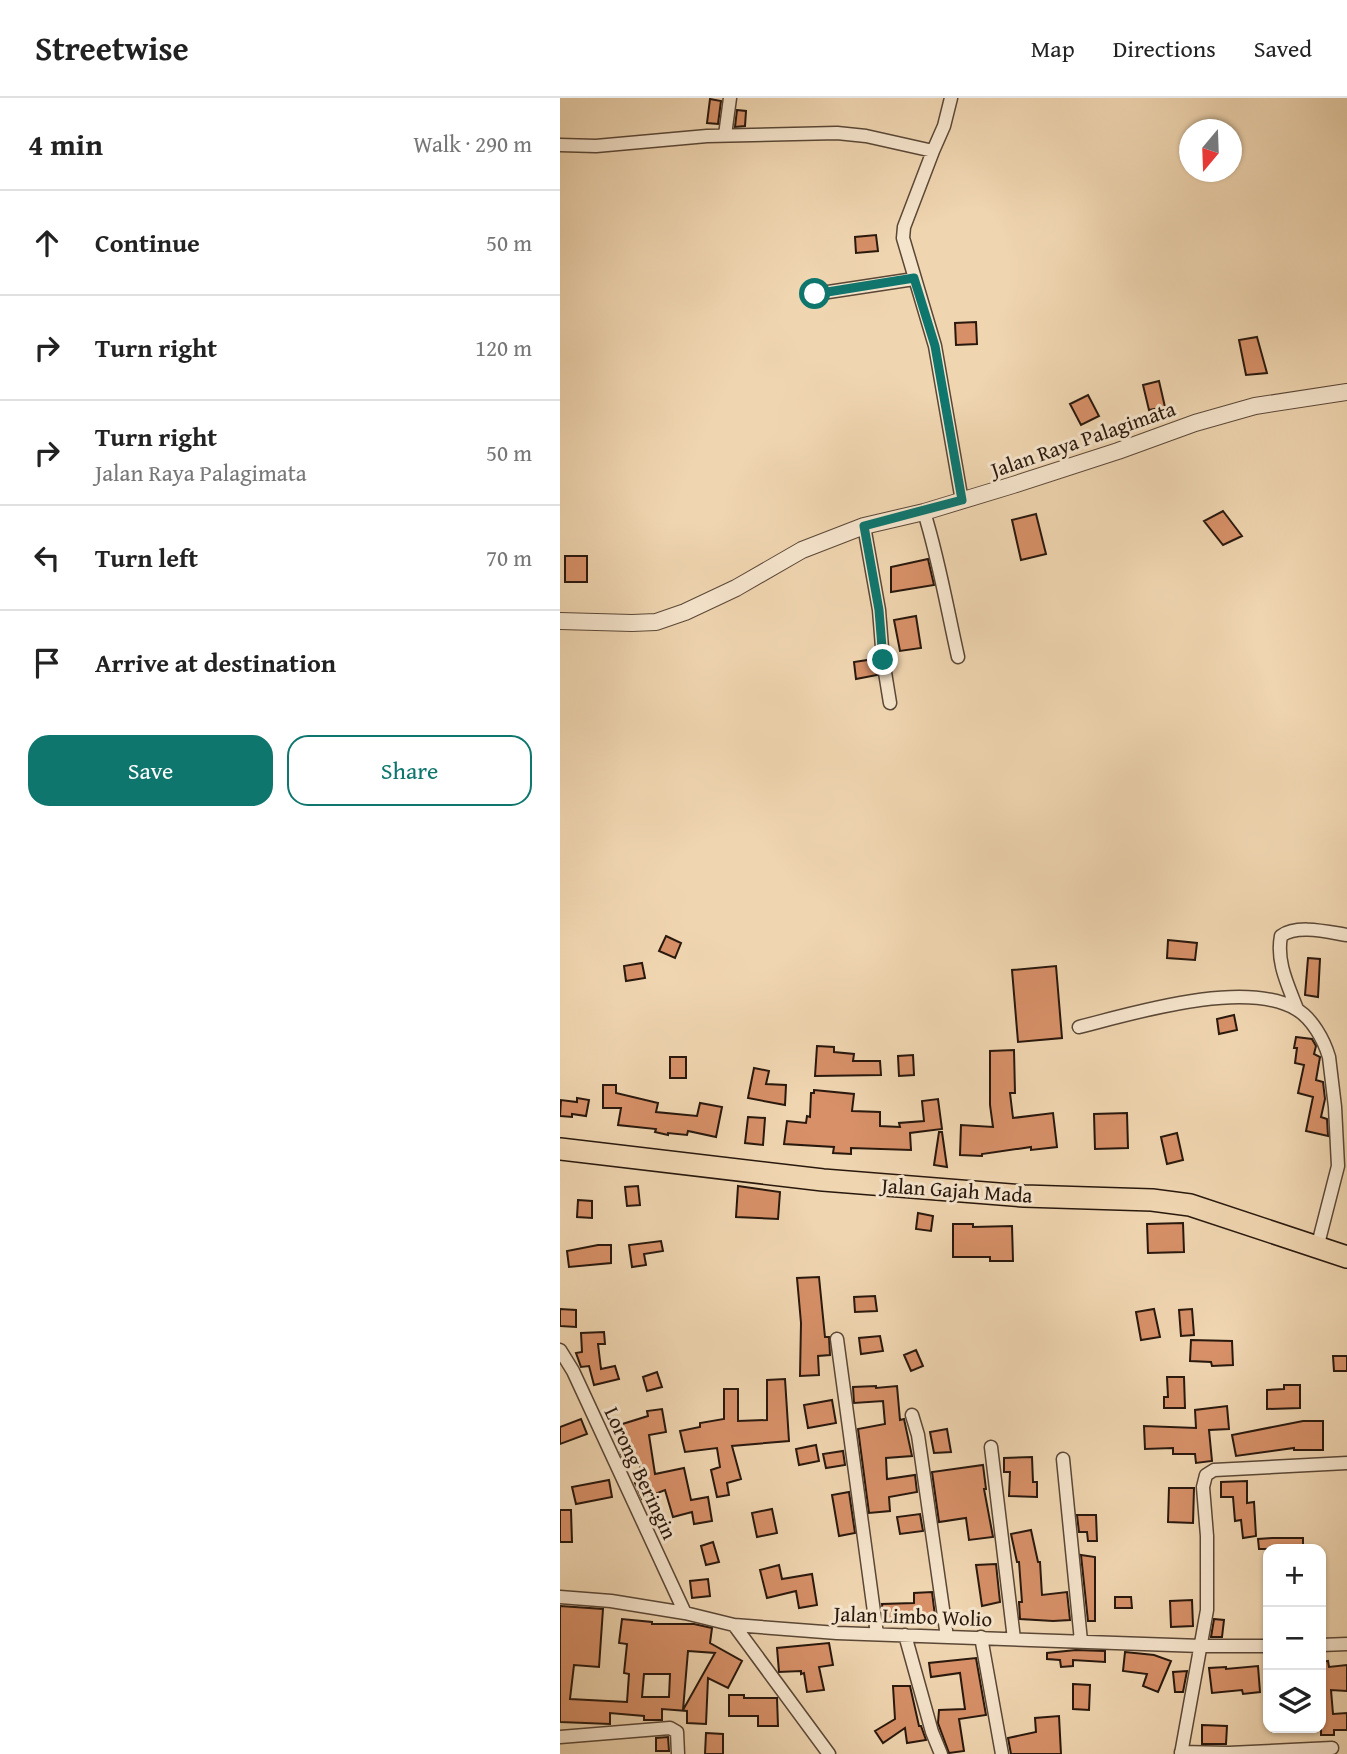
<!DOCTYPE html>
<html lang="en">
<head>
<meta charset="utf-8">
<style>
  :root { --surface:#fff; --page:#f2f2f2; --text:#222; --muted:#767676; --line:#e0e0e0; --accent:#0f766e }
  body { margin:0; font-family:"Gentium Book Plus",serif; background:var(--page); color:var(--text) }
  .controls { position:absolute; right:21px; bottom:21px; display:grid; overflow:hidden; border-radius:14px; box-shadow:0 2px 5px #0004 }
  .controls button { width:63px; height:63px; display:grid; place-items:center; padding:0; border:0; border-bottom:2px solid var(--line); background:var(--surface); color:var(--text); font:35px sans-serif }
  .compass { position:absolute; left:619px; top:21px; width:63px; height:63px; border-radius:50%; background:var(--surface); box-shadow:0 2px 5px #0004; rotate:199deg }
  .stop { position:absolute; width:21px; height:21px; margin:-16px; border:5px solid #0f766e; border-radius:50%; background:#fff }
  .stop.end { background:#0f766e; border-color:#fff; box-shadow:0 2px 7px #0008 }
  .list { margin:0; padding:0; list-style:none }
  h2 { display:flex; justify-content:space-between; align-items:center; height:91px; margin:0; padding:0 28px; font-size:30px }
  h2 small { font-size:23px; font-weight:400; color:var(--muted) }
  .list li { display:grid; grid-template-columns:46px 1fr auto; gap:21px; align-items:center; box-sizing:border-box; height:105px; padding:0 28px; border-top:2px solid var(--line) }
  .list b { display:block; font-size:26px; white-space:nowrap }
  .list p { margin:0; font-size:23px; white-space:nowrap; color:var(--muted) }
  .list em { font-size:23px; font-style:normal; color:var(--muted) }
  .actions { display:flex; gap:14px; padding:21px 28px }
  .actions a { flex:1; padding:16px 0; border:2px solid var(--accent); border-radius:21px; text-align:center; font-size:24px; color:var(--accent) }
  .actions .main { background:var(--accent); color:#fff }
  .icon { flex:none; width:38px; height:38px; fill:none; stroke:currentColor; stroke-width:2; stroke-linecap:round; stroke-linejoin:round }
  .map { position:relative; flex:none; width:787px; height:1656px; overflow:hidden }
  header { display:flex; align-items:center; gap:42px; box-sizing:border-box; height:98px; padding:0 35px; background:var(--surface); border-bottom:2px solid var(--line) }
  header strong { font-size:33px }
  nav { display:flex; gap:38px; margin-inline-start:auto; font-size:24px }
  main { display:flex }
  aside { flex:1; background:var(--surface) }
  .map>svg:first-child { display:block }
  .building { fill:#d79068; stroke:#29180d; stroke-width:2; fill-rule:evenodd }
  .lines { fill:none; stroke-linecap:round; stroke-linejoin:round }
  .minor-casing { stroke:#5a4736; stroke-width:15 }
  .tertiary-casing { stroke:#5a4736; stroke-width:18 }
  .trunk-casing { stroke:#29180d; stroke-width:24 }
  .minor { stroke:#f5e4cc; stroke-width:12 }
  .tertiary { stroke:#f5e4cc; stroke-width:16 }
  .trunk { stroke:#efd5b0; stroke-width:21 }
  .route { stroke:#0f766e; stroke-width:9 }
  .labels { text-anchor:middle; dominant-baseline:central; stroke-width:6; stroke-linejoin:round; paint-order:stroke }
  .street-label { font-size:21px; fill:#29180d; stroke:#f5e4cc }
</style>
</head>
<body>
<header>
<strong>Streetwise</strong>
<nav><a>Map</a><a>Directions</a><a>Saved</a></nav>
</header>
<main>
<aside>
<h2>4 min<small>Walk · 290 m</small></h2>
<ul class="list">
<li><svg class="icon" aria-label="ahead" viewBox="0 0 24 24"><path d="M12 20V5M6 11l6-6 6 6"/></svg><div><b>Continue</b></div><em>50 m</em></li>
<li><svg class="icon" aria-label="right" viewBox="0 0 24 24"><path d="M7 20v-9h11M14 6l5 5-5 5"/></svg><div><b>Turn right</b></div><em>120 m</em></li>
<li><svg class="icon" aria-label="right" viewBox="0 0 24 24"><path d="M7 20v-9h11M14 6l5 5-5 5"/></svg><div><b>Turn right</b><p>Jalan Raya Palagimata</p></div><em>50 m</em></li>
<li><svg class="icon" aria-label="left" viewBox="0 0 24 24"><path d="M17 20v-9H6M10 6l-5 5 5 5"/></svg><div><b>Turn left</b></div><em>70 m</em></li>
<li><svg class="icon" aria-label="arrive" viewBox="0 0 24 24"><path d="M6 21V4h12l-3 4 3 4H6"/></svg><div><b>Arrive at destination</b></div></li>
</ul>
<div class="actions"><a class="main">Save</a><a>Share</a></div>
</aside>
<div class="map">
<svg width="787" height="1656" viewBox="0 0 787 1656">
  <rect width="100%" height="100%" fill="#efd5b0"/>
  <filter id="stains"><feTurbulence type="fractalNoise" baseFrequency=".00286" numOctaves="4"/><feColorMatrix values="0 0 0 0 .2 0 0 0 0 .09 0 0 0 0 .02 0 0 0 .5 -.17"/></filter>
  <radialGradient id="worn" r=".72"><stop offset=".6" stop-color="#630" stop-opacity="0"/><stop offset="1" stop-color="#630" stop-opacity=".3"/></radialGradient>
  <path class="building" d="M150,1L161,3L158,26L147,25Z
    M177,12L186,13L185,28L175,29Z
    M316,137L318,153L296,155L295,139Z
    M416,224L417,246L396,247L395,225Z
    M697,239L707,275L686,277L679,242Z
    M599,283L605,309L589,312L583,287Z
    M528,297L539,318L521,327L510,306Z
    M663,413L682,438L663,447L644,423Z
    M476,416L486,456L461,462L452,422Z
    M5,458H27V484H5Z
    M368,461L374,487L331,494V469Z
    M356,518L361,550L340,553L334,522Z
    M314,561L317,577L296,581L294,564Z
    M106,838L121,845L115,860L99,853Z
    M608,842L637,845L635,862L607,860Z
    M748,860L760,861L758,899L745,897Z
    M82,865L85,880L66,883L64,868Z
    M496,868L502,940L458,944L452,872Z
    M674,917L677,932L659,936L657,921Z
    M736,939L752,941L756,948L754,956L760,959L756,982L763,984L765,1001L761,1019L767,1021L768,1038L746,1033L753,999L738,995L744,967L735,965L737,950H734Z
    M257,948L274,949V954L294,956L293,963H320L321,977L255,978Z
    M454,952L455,995H450L453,1020L493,1015L497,1049L471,1052V1049L422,1056V1058L400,1057L401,1027L433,1029L430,1007V953Z
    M353,957L354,977L339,978L338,958Z
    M110,959H126V980H110Z
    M194,970L209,973L206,986L226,987L225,1007L188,1000Z
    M43,987H56V995L98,1005L96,1014L137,1018L140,1005L162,1009L156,1039L128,1033L127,1037L108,1035V1037L95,1034L96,1031L58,1027L61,1010H43Z
    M254,992L294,996L292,1013L320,1014V1028L340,1029L339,1025L364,1023L362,1003L378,1001L382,1031L350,1035L351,1052L291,1050V1056L273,1055L274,1049L224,1046L227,1023L246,1025L247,1018L250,1019L251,995H254Z
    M17,1000L29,1002L26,1018L12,1016V1019L0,1018L1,1002L17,1004Z
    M567,1015L568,1050L535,1051L534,1016Z
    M188,1019L205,1020L203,1047L185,1045Z
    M379,1034H382L387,1069L374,1067Z
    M617,1035L623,1062L607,1066L601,1039Z
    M78,1088L80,1107L67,1108L65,1089Z
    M178,1088L220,1094L218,1121L176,1119Z
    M18,1102L32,1103V1120L17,1119Z
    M358,1115L373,1118L371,1133L356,1131Z
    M623,1125L624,1154L588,1155L587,1126Z
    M393,1126H413V1129L452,1128L453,1163H430V1159H393Z
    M101,1143L103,1153L84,1156L86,1167L72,1169L69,1147Z
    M38,1147H51V1165L9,1169L7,1153Z
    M259,1179L265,1239H269L270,1257L258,1258L259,1277L240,1278L241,1225L237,1180Z
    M315,1198L317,1213L295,1214L294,1199Z
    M0,1211L16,1212V1229L0,1228Z
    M594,1211L600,1239L581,1242L576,1214Z
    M632,1211L634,1237L621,1238L619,1212Z
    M44,1234L45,1246H38L41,1271L55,1268L59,1281L34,1287L29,1268L21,1269L16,1255L22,1254L21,1235Z
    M320,1238L323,1253L301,1256L299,1240Z
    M631,1242L672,1243L673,1267L652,1268L651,1264L630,1263Z
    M356,1252L363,1268L351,1273L344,1257Z
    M773,1258H787V1273H774Z
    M97,1274L102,1289L87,1293L83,1279Z
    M607,1279H624L625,1310H604V1299H608Z
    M225,1281L229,1343L172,1348L181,1381L167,1385L169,1397L157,1399L151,1372L160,1369L157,1350L125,1354L120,1333L140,1329V1325L164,1321V1291H178V1323L207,1322V1282Z
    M724,1287H740V1310L707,1311V1292L724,1291Z
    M316,1288V1290L337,1288L340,1322L344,1321L352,1358L326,1360L327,1381L355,1377L357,1394L329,1399L330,1413L309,1415L298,1331L325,1326L323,1303L294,1305L293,1289Z
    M272,1302L276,1325L248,1330L244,1307Z
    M667,1308L669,1331L649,1332L652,1363L636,1365L635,1356H613V1350L585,1351L584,1328L636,1330L635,1312Z
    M102,1311L106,1334L89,1337L95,1376L124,1370L131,1402L148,1399L152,1423L134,1426L132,1414L113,1419L105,1392L82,1401L75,1385L82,1382L79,1363L66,1366L61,1356L60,1352L63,1351L56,1328L88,1318L87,1313Z
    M21,1321L27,1336L0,1346V1329Z
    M743,1323H763V1352H734V1350L676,1358L672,1337Z
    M387,1331L391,1354L374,1355L370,1334Z
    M256,1347L259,1363L239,1367L236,1351Z
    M283,1353L285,1367L266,1370L263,1356Z
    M472,1359L473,1384H477V1399L449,1398L450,1374H444V1360Z
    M423,1367L426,1391H424L433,1439L409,1442L406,1420L379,1424L372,1374Z
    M49,1382L52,1399L16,1406L12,1389Z
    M687,1383V1405L694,1404L696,1438L683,1440L681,1422L675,1423L673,1399H661V1384Z
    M609,1390H634L633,1425L608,1424Z
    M289,1394L295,1435L279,1438L272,1397Z
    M212,1411L217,1435L197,1439L192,1415Z
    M0,1412H11L12,1444H0Z
    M360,1416L363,1433L340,1436L337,1419Z
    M517,1417H536L537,1443H528L527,1434H519Z
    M471,1432L478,1464H480L482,1497L507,1494L510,1522L493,1523L460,1521L459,1504H462L459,1464H457L451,1436Z
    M712,1440H743V1451H699L698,1441Z
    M153,1444L159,1464L146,1467L141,1448Z
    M521,1457L535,1459V1523H528Z
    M436,1466L440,1504L422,1508L416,1467Z
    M219,1467L222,1481L252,1476L257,1507L239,1510L236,1493L207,1500L200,1472Z
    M148,1481L150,1498L132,1500L130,1483Z
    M372,1494L375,1518L324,1523L322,1506L354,1505V1495Z
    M555,1499H571L572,1510H555Z
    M632,1502L633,1528L611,1529L610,1503Z
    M0,1508L43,1511L39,1569L14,1567L10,1601L67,1604L69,1576L64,1575L67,1546L59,1545L62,1521L92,1524V1526H134L152,1530L150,1545L182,1563L168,1590L148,1580L146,1626L127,1625V1613L102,1611V1622H84V1618L50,1615V1626L0,1624ZM128,1553L155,1555L123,1612ZM84,1576H110L109,1599H82Z
    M654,1521L664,1522L662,1539H651Z
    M269,1545L273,1567L259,1569L264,1592L247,1594L244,1575L241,1576V1573L219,1574L217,1550Z
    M516,1552L545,1553V1564L513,1562V1568L501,1569L500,1562L487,1561V1555Z
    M565,1554L594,1557L611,1563L598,1594L583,1588L587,1576L563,1573Z
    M416,1560L426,1617L399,1621L404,1653L389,1655L378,1625L379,1612L405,1611L400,1575L371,1579L369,1565Z
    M768,1563L769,1569L787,1567V1593L771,1592L773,1616L787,1615V1632H774V1637H761V1564Z
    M698,1568L700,1594L683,1596L682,1592L652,1595L649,1570L666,1569V1571Z
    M627,1573L623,1594H615L613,1574Z
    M513,1586L530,1587L529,1612L513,1611Z
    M333,1588H350L359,1628H361L366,1642L347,1645L345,1630L323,1645L315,1633L335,1621Z
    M169,1597H184V1600H217L218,1628H198V1618H169Z
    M499,1618L501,1656H451L448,1640L476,1634L475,1620Z
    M642,1627L667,1628L666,1646H642Z
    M146,1635L163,1636V1656H145Z
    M108,1639L109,1653H96V1640Z"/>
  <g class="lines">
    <g class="minor-casing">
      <path id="minor" d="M165,37L170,0
        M0,47L36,48L147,38L277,35L306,38L373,53L384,28L391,0
        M373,53L344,129L343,140L375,248L402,403
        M255,196L354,181
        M364,414C379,462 387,510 398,559
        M304,428L319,512L323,562L330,605
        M737,911C728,887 716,864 721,838C737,826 768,834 787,837
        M519,929C574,915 685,881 736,911C752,920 764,942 769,959L775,1009L778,1068L757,1150
        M277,1241L317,1536
        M0,1252L13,1273L125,1515
        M352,1317L358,1337L387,1539
        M431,1349L454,1541
        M503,1361L521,1543
        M0,1499L51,1503L125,1515L174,1527L277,1535L641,1548H708
        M174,1527L269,1656
        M345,1537L372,1634L381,1656
        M421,1539L442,1656
        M761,1547L787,1546
        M0,1639L110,1630L117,1634L118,1656
        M621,1654L669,1655L772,1650
        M621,1656L647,1512V1438L643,1389L646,1377L654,1372L787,1365"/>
    </g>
    <g class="tertiary-casing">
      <path id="tertiary" d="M0,523L72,525L96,524L125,514L176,490L242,452L304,428L364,414L453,387L558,353L635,325L695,308L787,294"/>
    </g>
    <g class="trunk-casing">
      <path id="trunk" d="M0,1051L263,1082L464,1098L592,1102L630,1107L787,1159"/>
    </g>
    <use href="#minor" class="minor"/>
    <use href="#tertiary" class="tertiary"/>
    <use href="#trunk" class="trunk"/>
  </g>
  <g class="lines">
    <path class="route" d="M255,196L354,180L375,248L402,402L304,428L319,512L323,562"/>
  </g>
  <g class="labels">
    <g class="street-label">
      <text transform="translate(523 341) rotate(-19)">Jalan Raya Palagimata</text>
      <text transform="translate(397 1092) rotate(4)">Jalan Gajah Mada</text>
      <text transform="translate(81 1375) rotate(65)">Lorong Beringin</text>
      <text transform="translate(353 1518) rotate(2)">Jalan Limbo Wolio</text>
    </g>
  </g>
  <rect width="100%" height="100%" filter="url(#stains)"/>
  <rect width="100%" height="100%" fill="url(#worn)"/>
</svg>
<div class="controls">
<button>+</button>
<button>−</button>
<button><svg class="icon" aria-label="layers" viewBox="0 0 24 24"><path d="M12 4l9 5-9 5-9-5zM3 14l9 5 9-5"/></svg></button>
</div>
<svg class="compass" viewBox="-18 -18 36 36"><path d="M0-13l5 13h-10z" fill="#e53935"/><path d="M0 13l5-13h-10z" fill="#767676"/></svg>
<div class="stop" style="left:255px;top:196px"></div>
<div class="stop end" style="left:323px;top:562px"></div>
</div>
</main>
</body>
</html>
